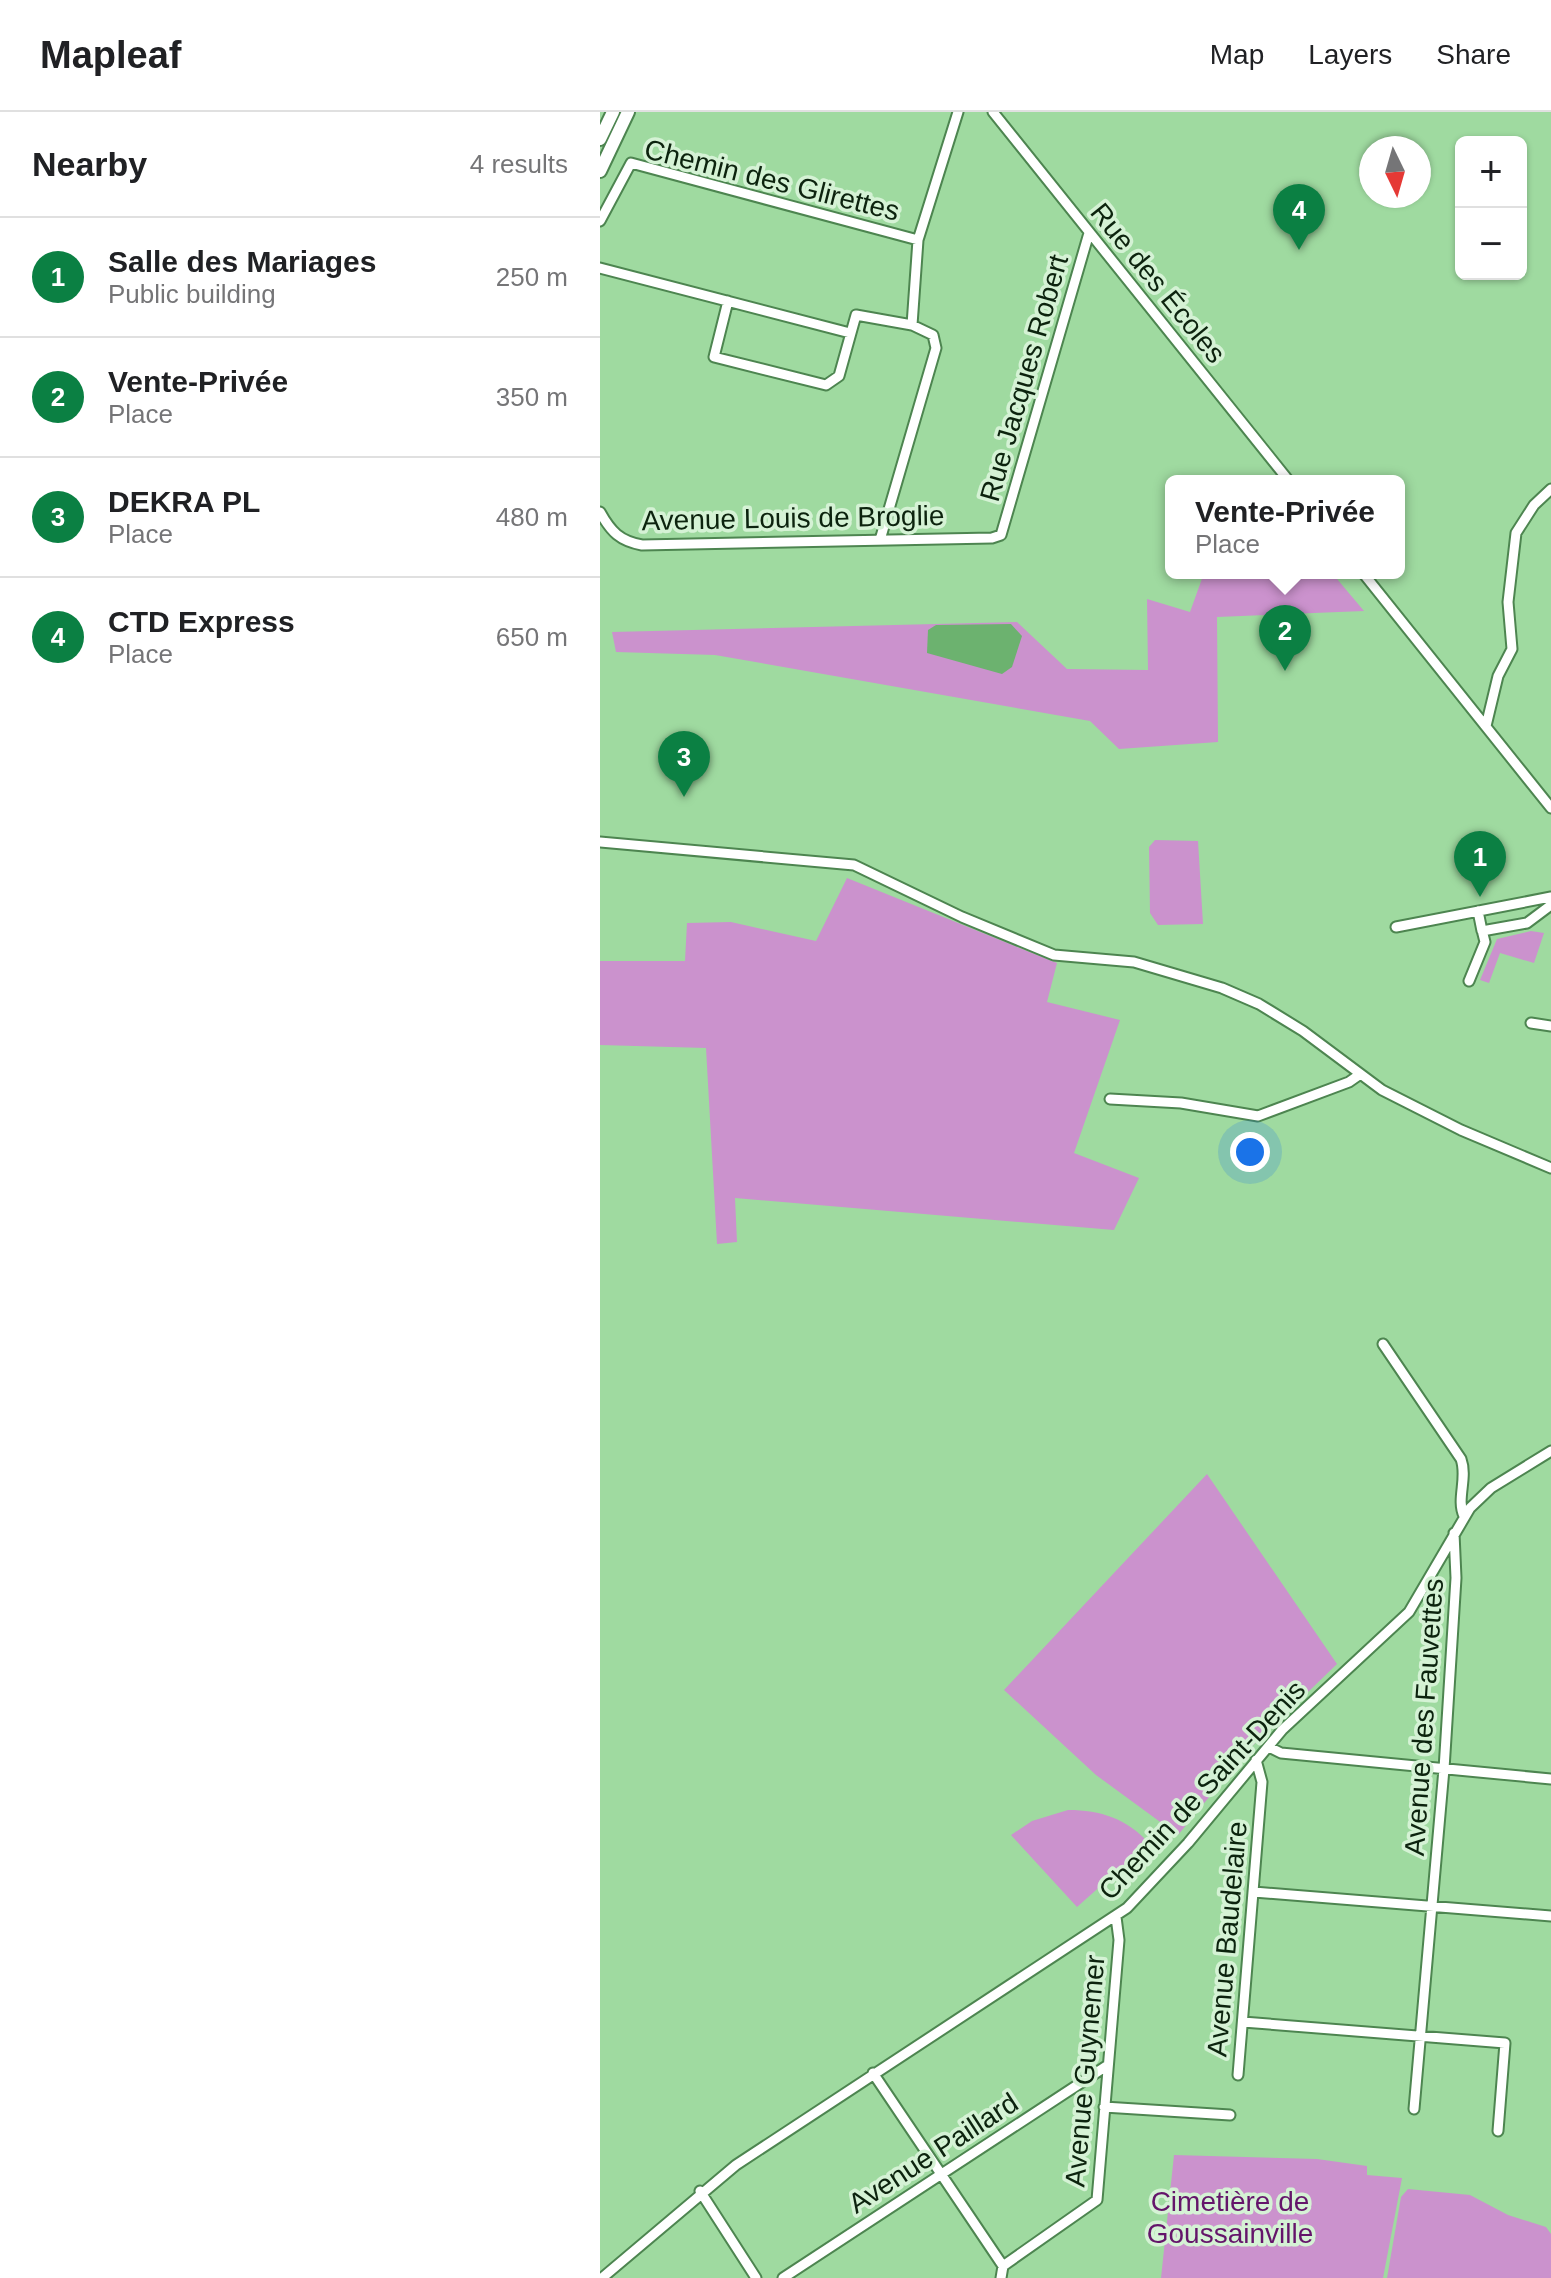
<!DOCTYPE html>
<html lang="en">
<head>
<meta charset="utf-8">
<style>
  :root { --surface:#fff; --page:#f6f6f6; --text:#202124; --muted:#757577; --line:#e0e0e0; --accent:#0b8043 }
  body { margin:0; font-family:Helvetica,sans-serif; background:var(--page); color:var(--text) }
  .controls { position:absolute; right:24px; top:24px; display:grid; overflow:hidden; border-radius:12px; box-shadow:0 2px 6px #0004 }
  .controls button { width:72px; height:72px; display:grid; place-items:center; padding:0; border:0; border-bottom:2px solid var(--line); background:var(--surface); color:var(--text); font:40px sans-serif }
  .compass { position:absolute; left:759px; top:24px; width:72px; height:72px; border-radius:50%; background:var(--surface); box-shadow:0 2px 6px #0004; rotate:175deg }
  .you { position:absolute; left:650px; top:1040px; width:28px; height:28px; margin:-20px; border:6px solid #fff; border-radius:50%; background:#1a73e8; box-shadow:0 0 0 12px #1a73e833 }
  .badge { display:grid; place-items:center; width:52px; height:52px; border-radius:50%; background:var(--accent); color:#fff; font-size:26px; font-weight:700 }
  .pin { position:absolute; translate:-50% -66px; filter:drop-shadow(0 2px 4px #0008) }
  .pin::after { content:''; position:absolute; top:42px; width:28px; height:24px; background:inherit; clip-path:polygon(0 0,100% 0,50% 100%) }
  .popup { position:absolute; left:565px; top:363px; width:240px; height:104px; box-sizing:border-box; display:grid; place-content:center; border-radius:12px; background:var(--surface); filter:drop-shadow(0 2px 6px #0005); font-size:26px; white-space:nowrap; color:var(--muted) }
  .popup b { font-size:30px; color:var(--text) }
  .popup::after { content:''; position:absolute; left:50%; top:100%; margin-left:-16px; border:16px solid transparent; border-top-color:var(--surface) }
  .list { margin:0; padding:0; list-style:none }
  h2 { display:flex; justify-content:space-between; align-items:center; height:104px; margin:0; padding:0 32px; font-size:34px }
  h2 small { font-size:26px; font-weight:400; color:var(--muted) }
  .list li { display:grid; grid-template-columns:52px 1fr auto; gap:24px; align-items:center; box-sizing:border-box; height:120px; padding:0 32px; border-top:2px solid var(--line) }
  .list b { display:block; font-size:30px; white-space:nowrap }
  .list p { margin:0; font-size:26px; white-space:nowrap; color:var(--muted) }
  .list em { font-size:26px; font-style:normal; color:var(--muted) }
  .map { position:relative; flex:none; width:951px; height:2166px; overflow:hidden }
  header { display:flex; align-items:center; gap:48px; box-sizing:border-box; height:112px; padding:0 40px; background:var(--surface); border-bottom:2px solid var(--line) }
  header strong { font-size:38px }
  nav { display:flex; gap:44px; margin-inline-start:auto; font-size:28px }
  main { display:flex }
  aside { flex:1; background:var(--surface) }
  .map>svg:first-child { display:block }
  .green { fill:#cb92cd }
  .water { fill:#6cb26f }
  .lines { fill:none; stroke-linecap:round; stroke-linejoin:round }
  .minor-casing { stroke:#4d8550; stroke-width:13 }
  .major-casing { stroke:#4d8550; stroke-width:16 }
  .minor { stroke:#fff; stroke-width:9 }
  .major { stroke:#fff; stroke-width:12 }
  .labels { text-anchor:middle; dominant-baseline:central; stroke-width:7; stroke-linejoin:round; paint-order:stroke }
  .street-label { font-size:28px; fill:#0c230e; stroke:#d5f2d5 }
  .park-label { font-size:28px; fill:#64156a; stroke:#d5f2d5 }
</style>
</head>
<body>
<header>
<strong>Mapleaf</strong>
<nav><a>Map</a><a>Layers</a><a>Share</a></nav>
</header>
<main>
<aside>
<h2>Nearby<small>4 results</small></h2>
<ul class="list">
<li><span class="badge">1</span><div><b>Salle des Mariages</b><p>Public building</p></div><em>250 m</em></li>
<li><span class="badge">2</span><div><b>Vente-Privée</b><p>Place</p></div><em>350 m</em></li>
<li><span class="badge">3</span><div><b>DEKRA PL</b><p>Place</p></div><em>480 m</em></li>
<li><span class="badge">4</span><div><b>CTD Express</b><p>Place</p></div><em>650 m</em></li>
</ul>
</aside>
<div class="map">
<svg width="951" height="2166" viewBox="0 0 951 2166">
  <rect width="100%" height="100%" fill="#9fdaa0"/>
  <path class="green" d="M604,461H732L764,499L617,505L618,630L519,637L490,609L115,543L16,540L12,520L417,510L467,557L548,558L547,487L590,500Z
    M555,728L598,729L603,812L558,813L550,801L549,735Z
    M247,766L457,851L447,890L520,908L474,1041L539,1066L514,1118L135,1086L137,1130L117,1132L106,936L0,933V849H85L87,811L131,810L216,829Z
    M931,819L944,821L934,851L900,841L889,871L880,868L897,827Z
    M607,1362L737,1552L646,1640L578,1723L496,1663L404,1578Z
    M468,1698C501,1698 527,1707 549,1731L477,1795L411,1723L432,1709Z
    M574,2043L717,2047L767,2054V2063L802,2066L783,2166H561Z
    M808,2077L870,2083L908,2103L946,2115L951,2122V2166H787L801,2085Z"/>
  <path class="water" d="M411,512L422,524L412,555L402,562L327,541L328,518L336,513Z"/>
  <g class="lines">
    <g class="minor-casing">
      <path id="minor" d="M393,0L689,369
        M0,109L31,51L318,128
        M0,156L250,221
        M128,189L114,245L226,273L239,264L256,203L312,213L333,223L336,236L280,428
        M312,213L318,128L358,0
        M0,400C11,420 20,429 42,433L392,426L401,423L489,121
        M763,461L951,696
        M886,614L898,564L912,537L908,490L916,421L934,393L951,377
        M0,730L254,753L362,805L454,843L534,850L622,876L659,892L703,919L782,978L861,1018L951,1056
        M878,799L882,819L927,811L951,793
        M796,815L951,785
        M869,869L885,830L882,818
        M931,911L951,914
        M510,987L581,991L658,1004L749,970L759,963
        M783,1232L861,1347C868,1366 856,1387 864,1404
        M669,1635L681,1641L951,1667
        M654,1780L951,1804
        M643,1910L905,1931L898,2019
        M273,1961L403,2154
        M638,1963L662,1670L656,1648
        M504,1995L630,2003
        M814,1997L844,1657L856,1466L854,1421
        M100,2079L156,2166
        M2,2166L136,2053L527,1796L588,1731L682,1618L809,1500L870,1396L891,1376L951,1339
        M183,2166L508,1953
        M401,2166L403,2154L497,2088L519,1828L516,1805"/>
    </g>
    <g class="major-casing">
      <path id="major" d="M0,27L13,0
        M0,59L28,0"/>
    </g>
    <use href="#minor" class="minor"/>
    <use href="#major" class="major"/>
  </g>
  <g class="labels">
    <g class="street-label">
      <text transform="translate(172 68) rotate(14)">Chemin des Glirettes</text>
      <text transform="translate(558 171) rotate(51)">Rue des Écoles</text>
      <text transform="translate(424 266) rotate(-74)">Rue Jacques Robert</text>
      <text transform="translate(193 406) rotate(-1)">Avenue Louis de Broglie</text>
      <text transform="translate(824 1605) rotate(-86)">Avenue des Fauvettes</text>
      <text transform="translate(602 1678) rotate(-47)">Chemin de Saint-Denis</text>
      <text transform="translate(627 1827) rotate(-85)">Avenue Baudelaire</text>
      <text transform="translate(485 1959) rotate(-85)">Avenue Guynemer</text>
      <text transform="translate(333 2041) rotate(-33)">Avenue Paillard</text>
    </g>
    <g class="park-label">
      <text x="630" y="2089">Cimetière de<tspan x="630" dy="32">Goussainville</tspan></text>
    </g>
  </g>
</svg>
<div class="controls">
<button>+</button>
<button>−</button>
</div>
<svg class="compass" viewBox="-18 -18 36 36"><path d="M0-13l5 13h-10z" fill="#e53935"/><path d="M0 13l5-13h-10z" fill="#757577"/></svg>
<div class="you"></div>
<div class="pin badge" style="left:880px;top:785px">1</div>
<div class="pin badge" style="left:685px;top:559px">2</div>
<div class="popup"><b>Vente-Privée</b>Place</div>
<div class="pin badge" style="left:84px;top:685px">3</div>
<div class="pin badge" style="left:699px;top:138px">4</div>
</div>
</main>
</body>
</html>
